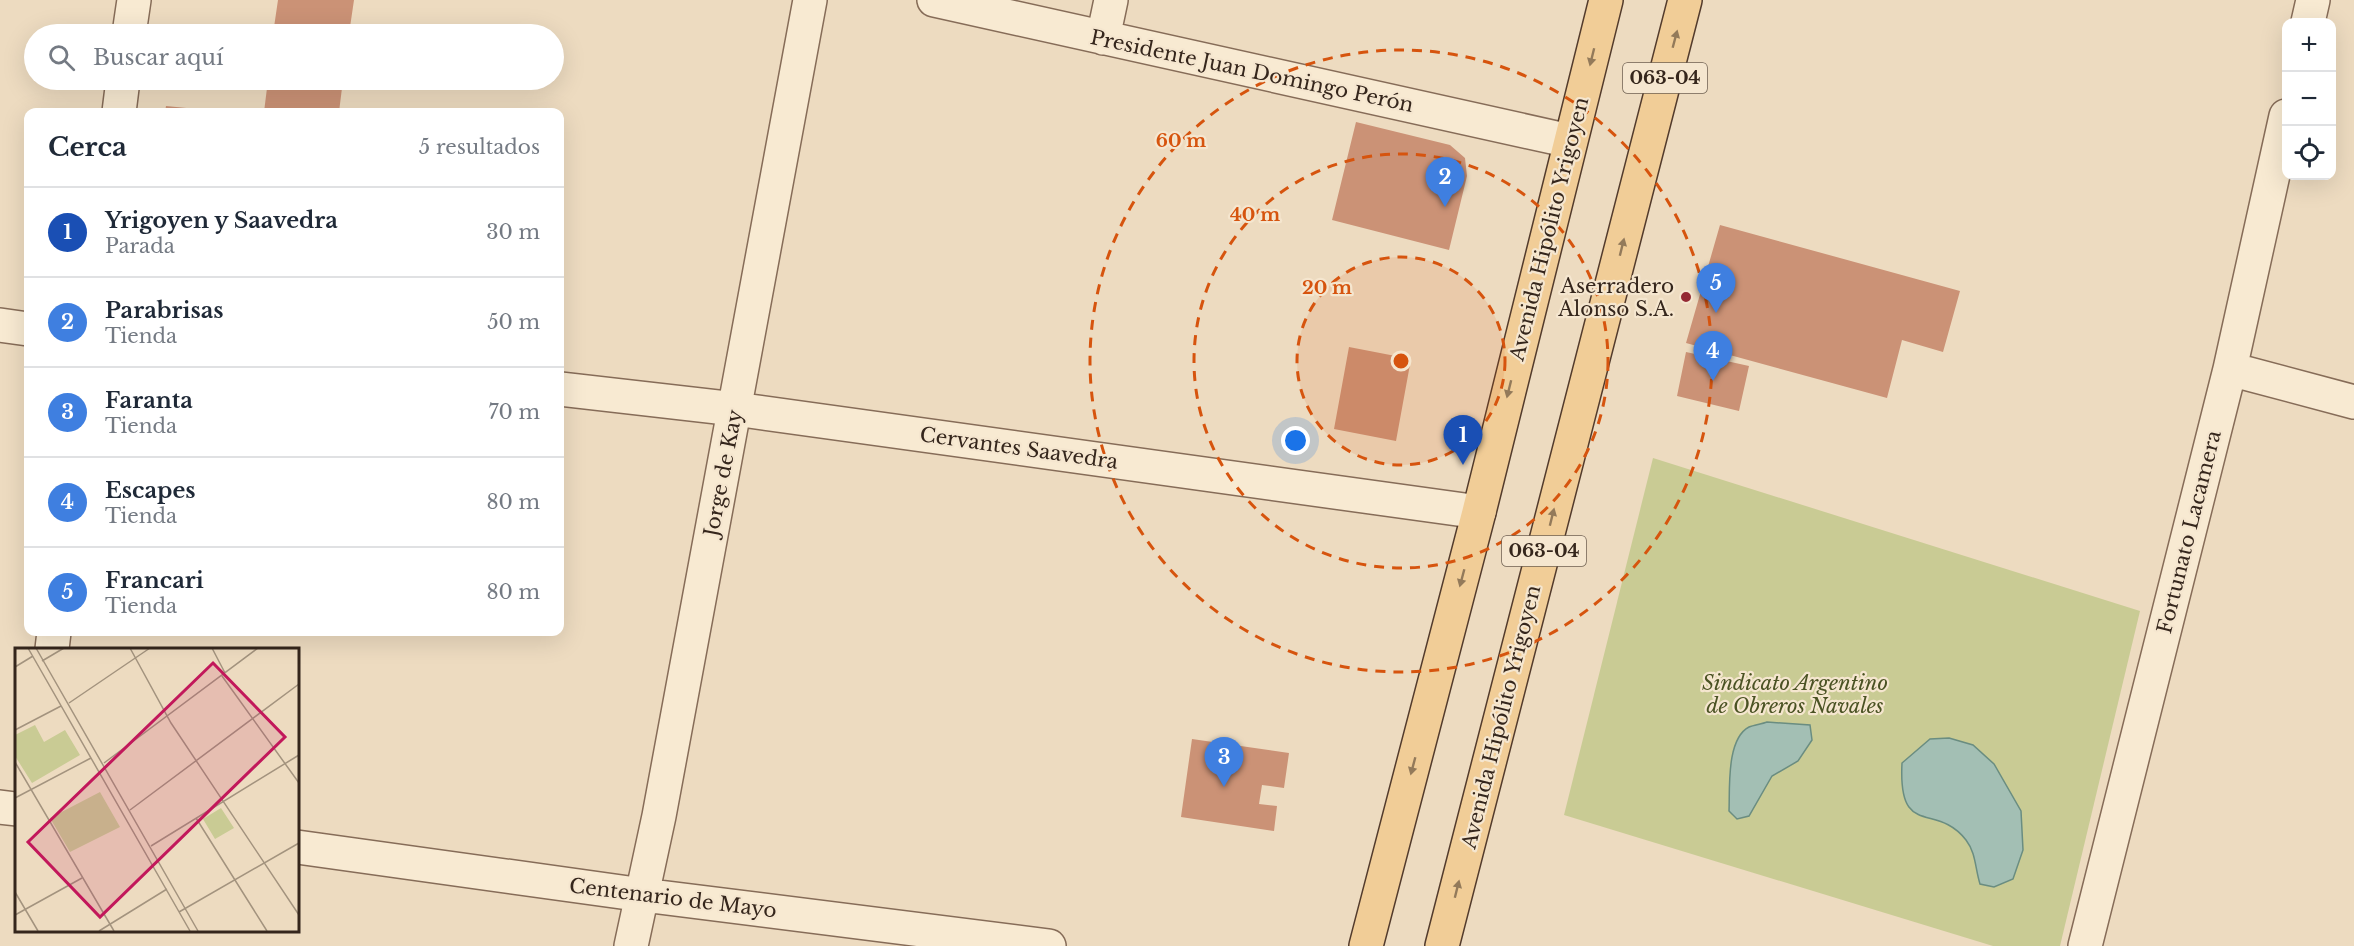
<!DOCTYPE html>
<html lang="es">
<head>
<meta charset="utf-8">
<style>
  :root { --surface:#fff; --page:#f2f2f3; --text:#1f2937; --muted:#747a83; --line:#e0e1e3; --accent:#942933 }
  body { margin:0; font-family:"Libre Baskerville",serif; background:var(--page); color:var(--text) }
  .controls { position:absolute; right:18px; top:18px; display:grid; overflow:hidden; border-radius:12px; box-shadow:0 6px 24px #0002 }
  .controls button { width:54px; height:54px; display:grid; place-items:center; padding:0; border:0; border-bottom:2px solid var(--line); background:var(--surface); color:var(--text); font:30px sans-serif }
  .you { position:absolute; left:1296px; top:441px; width:21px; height:21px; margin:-15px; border:4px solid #fff; border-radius:50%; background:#1a73e8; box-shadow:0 0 0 9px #1a73e833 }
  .badge { display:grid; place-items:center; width:39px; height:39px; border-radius:50%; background:var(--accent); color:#fff; font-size:20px; font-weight:700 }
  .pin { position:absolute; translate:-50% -50px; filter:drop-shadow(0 2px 3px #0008) }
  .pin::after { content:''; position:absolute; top:32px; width:21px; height:18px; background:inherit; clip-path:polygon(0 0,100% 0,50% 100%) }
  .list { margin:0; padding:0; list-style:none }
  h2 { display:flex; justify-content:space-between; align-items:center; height:78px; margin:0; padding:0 24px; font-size:26px }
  h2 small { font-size:20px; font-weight:400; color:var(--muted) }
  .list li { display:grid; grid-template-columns:39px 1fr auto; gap:18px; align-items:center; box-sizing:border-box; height:90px; padding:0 24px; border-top:2px solid var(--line) }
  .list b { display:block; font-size:22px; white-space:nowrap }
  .list p { margin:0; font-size:20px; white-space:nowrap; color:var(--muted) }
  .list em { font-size:20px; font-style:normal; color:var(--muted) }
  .icon { flex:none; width:33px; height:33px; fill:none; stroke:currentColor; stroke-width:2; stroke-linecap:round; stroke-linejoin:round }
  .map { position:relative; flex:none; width:2354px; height:946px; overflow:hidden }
  .search { position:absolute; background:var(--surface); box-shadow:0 6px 24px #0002; left:24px; top:24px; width:540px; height:66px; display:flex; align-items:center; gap:15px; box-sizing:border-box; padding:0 21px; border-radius:33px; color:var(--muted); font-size:22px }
  .panel { position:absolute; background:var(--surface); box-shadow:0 6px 24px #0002; left:24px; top:108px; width:540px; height:528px; border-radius:12px }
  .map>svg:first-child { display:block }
  .green { fill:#c9cb94 }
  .water { fill:#a3bfb4; stroke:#6a8d81; stroke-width:1.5 }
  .building { fill:#cb9276 }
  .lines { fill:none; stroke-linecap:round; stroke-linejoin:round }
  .minor-casing { stroke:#866c58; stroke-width:36 }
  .major-casing { stroke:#533b2c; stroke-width:36 }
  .minor { stroke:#f8ead2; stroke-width:33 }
  .major { stroke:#f1cd97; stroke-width:33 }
  .oneway { fill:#937a5a }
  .ring { fill:none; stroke:#d6540e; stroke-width:3; stroke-dasharray:10 8 }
  .poi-dot { fill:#942933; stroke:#f5e6cf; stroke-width:2 }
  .labels { text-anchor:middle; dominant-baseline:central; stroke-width:4.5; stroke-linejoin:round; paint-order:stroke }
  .shield { fill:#f5e6cf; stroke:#6f6052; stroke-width:1.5 }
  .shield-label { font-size:18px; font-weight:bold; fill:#35261c }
  .street-label { font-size:20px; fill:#35261c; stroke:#f5e6cf }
  .poi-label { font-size:20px; fill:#35261c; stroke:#f5e6cf; text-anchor:end }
  .park-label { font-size:20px; font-style:italic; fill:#4a5223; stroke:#f5e6cf }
  .inset-road { fill:none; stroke:#a3937e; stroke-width:1.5 }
  .view { fill:#c2185b; fill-opacity:0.15; stroke:#c2185b; stroke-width:3 }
  .inset-edge { fill:none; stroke:#35261c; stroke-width:3 }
  .centre { fill:#d6540e; stroke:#f5e6cf; stroke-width:3 }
  .ring-label { font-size:18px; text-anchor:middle; font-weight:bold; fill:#d6540e; stroke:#f5e6cf; stroke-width:4.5; stroke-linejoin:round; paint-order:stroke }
</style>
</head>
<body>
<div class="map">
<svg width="2354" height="946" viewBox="0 0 2354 946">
  <rect width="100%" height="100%" fill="#eddbc0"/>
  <path class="green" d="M1653,458L2140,611L2060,946H1993L1564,815Z"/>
  <path class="water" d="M1767,722L1810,725L1812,740L1798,761L1772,776L1749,816L1737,819L1729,811C1730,789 1726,739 1749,727C1754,725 1762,724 1767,722Z
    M1949,738L1973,745L1994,764L2021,811L2023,850L2013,879L1994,887L1980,884C1975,868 1976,853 1966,840C1936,801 1898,840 1902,763L1930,739Z"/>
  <path class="building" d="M278,0H354L349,34H273Z
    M268,80H343L339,112H264Z
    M166,106L217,111V112H165Z
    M1356,122L1450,145L1465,158L1467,176L1449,250L1332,220Z
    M1720,225L1960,291L1943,352L1902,340L1887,398L1686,343Z
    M1349,347L1411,359L1396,441L1334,429Z
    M1686,352L1749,366L1739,411L1677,396Z
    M1192,739L1289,753L1284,788L1262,785L1259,804L1277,806L1274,831L1181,817Z"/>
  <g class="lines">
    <g class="minor-casing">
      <path id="minor" d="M934,0L1570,141
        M2308,22L2313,0
        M129,34L134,0
        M1103,38L1111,0
        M119,112L123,80
        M0,325L28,329
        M2230,369L2354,402
        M560,389L735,409L1479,512
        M52,649L54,632
        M0,807L16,809
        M297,847L643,895L1049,946
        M631,946L659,816L810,0
        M2085,946L2230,369L2286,116"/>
    </g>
    <g class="major-casing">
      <path id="major" d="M1366,946L1479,512L1606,0
        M1442,946L1685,0"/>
    </g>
    <use href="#minor" class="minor"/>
    <use href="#major" class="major"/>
  </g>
  <defs><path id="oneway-solid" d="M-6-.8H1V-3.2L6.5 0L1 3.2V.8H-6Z" transform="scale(1.5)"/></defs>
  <g class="oneway">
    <use href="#oneway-solid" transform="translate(1675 39) rotate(-75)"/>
    <use href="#oneway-solid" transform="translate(1592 57) rotate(104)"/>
    <use href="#oneway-solid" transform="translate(1622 247) rotate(-76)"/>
    <use href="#oneway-solid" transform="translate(1509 389) rotate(104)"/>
    <use href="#oneway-solid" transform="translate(1552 517) rotate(-76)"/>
    <use href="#oneway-solid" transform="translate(1462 578) rotate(105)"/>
    <use href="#oneway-solid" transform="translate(1413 766) rotate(105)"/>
    <use href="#oneway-solid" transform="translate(1457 889) rotate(-76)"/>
  </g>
  <circle cx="1401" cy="361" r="104" fill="#d6540e" fill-opacity=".12"/>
  <g class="ring">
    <circle cx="1401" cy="361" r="104"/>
    <circle cx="1401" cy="361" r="207"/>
    <circle cx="1401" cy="361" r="311"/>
  </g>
  <circle class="poi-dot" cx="1686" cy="297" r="6"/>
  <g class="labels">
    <g class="shield">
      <rect x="1623" y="63" width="84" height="30" rx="4.5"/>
      <rect x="1502" y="536" width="84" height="30" rx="4.5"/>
    </g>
    <g class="shield-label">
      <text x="1665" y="78">063-04</text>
      <text x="1544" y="551">063-04</text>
    </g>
    <g class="street-label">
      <text transform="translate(1252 71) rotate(12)">Presidente Juan Domingo Perón</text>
      <text transform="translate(1549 229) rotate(-76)">Avenida Hipólito Yrigoyen</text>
      <text transform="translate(1019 448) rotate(8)">Cervantes Saavedra</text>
      <text transform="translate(723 473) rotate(-79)">Jorge de Kay</text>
      <text transform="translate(2189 532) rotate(-76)">Fortunato Lacamera</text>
      <text transform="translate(1501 717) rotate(-76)">Avenida Hipólito Yrigoyen</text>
      <text transform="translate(673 898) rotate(7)">Centenario de Mayo</text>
    </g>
    <g class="poi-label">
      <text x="1674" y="286">Aserradero<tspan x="1674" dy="23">Alonso S.A.</tspan></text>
    </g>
    <g class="park-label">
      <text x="1795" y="683">Sindicato Argentino<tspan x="1795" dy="23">de Obreros Navales</tspan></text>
    </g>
  </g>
  <g transform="translate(15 648)">
    <rect width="284" height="284" fill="#eddbc0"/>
    <path d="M20,77L29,94L50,82L65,107L17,135L0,108V87ZM85,144L105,179L55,204L35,170ZM206,160L219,180L200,191L188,171Z" fill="#c9cb94"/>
    <path class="inset-road" d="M13,0L175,283M21,0L183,283M115,0L156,75L284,267M197,0L210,25M27,13L49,0M0,19L18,8M207,28L284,135M54,55L135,0M0,82L46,58M0,114L99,283M89,115L243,0M0,150L76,110M115,162L284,36M181,170L252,283M136,198L284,107M0,244L23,283M164,264L284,195M0,267L67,230M84,283L152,241"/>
    <path class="view" d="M198,15L270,89L85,269L13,194Z"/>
    <rect width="284" height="284" class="inset-edge"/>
  </g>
  <circle cx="1401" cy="361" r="9" class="centre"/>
  <g class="ring-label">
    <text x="1181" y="147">60 m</text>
    <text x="1255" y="221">40 m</text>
    <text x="1327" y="294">20 m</text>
  </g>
</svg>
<div class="controls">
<button>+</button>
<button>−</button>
<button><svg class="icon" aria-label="locate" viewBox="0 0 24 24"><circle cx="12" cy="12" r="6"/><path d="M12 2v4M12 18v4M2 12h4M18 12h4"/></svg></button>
</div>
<div class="you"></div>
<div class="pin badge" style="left:1463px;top:465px;background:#1a4fb4">1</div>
<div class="pin badge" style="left:1445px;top:207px;background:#3f7fe0">2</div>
<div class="pin badge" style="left:1224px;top:787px;background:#3f7fe0">3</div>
<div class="pin badge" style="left:1713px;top:381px;background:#3f7fe0">4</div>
<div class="pin badge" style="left:1716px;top:313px;background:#3f7fe0">5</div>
<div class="search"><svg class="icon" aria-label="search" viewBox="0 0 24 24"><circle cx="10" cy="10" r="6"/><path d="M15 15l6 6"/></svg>Buscar aquí</div>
<section class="panel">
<h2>Cerca<small>5 resultados</small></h2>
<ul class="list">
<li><span class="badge" style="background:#1a4fb4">1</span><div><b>Yrigoyen y Saavedra</b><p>Parada</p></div><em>30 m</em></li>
<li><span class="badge" style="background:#3f7fe0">2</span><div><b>Parabrisas</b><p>Tienda</p></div><em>50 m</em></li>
<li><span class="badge" style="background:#3f7fe0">3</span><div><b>Faranta</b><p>Tienda</p></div><em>70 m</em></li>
<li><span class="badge" style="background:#3f7fe0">4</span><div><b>Escapes</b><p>Tienda</p></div><em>80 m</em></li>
<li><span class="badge" style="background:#3f7fe0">5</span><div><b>Francari</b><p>Tienda</p></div><em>80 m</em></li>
</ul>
</section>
</div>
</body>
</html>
